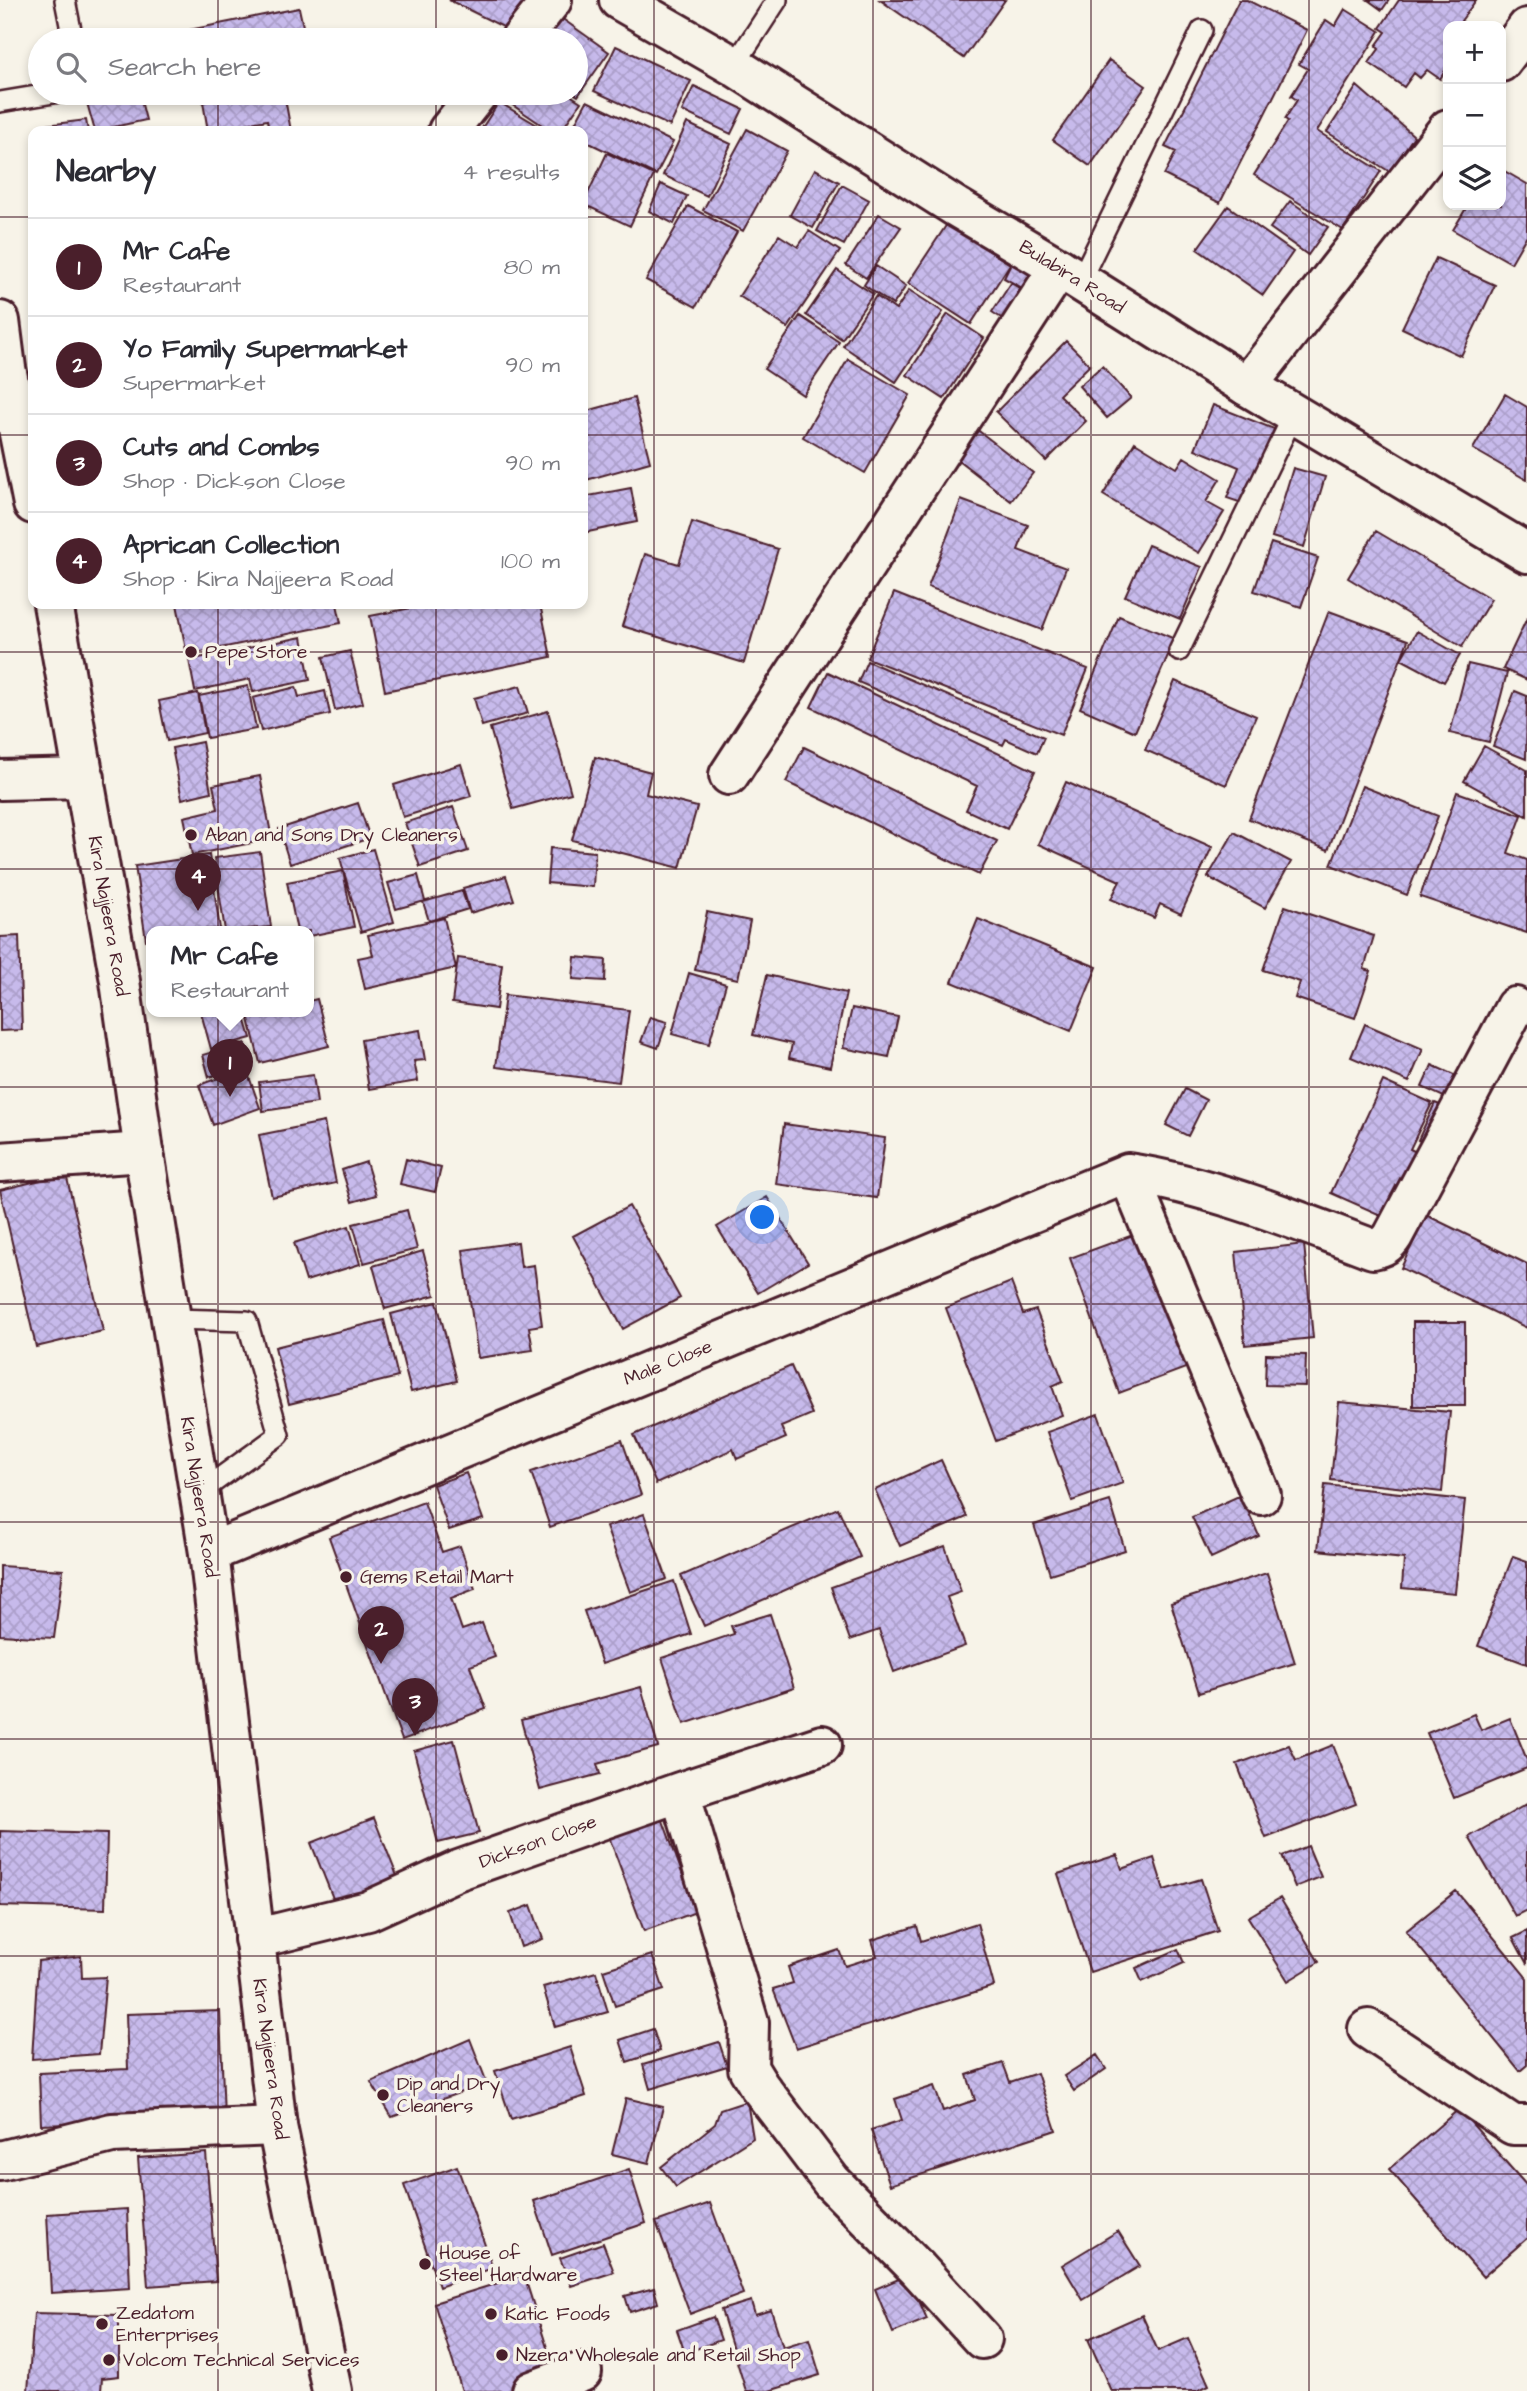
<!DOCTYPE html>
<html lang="en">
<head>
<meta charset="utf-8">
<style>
  :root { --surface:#fff; --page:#f7f7f7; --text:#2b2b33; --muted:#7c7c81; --line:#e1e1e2; --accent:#4a1f2b }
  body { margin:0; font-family:"Architects Daughter",sans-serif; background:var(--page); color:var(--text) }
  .controls { position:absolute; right:21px; top:21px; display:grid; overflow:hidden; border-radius:14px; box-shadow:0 4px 10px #0003 }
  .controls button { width:63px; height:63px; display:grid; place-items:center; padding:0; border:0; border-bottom:2px solid var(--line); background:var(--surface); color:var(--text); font:35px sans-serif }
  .you { position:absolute; left:763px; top:1218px; width:24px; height:24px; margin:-18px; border:5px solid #fff; border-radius:50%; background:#1a73e8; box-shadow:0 0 0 10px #1a73e833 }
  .badge { display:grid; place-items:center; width:46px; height:46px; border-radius:50%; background:var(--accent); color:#fff; font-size:23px; font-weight:700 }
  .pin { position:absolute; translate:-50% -58px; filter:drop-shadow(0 2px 4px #0008) }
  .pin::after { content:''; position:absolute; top:37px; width:24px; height:21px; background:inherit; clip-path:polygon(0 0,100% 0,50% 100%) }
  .popup { position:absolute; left:146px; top:926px; width:168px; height:91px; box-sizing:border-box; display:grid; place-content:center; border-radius:14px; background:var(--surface); filter:drop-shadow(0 2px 5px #0005); font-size:23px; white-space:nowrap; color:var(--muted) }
  .popup b { font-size:26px; color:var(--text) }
  .popup::after { content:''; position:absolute; left:50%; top:100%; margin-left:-14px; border:14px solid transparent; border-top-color:var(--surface) }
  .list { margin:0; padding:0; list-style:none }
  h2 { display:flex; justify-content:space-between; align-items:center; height:91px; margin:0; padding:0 28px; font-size:30px }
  h2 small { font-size:23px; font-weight:400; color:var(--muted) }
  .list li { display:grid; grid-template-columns:46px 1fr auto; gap:21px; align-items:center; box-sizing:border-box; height:98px; padding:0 28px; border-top:2px solid var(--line) }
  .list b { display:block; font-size:26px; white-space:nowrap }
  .list p { margin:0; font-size:23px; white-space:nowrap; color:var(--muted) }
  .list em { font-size:23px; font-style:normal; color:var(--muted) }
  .icon { flex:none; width:38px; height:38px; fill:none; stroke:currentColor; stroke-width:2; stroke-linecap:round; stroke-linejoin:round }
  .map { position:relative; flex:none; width:1527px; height:2391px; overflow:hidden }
  .search { position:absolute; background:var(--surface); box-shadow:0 4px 10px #0003; left:28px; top:28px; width:560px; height:77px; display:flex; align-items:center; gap:18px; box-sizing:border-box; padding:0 24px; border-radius:38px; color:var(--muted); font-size:26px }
  .panel { position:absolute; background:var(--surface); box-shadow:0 4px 10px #0003; left:28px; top:126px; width:560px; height:483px; border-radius:14px }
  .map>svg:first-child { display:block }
  .building { fill:url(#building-cross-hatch); stroke:#4a1f2b; stroke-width:2 }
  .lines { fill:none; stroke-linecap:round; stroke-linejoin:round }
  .service-casing { stroke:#4a1f2b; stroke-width:24 }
  .minor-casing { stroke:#4a1f2b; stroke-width:44 }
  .tertiary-casing { stroke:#4a1f2b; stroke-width:44 }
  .secondary-casing { stroke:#4a1f2b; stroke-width:44 }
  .service { stroke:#f7f3e8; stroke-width:19 }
  .minor { stroke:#f7f3e8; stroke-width:38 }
  .tertiary { stroke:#f7f3e8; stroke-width:38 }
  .secondary { stroke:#f7f3e8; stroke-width:38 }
  .grid { fill:none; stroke:#4a1f2b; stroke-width:2; stroke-opacity:0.55 }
  .poi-dot { fill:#4a1f2b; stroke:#f7f3e8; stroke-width:2.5 }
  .labels { text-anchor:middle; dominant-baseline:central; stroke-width:7; stroke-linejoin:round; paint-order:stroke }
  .street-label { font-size:19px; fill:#4a1f2b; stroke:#f7f3e8 }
  .poi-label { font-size:19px; fill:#4a1f2b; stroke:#f7f3e8; text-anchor:start }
</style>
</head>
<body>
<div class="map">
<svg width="1527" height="2391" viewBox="0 0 1527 2391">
  <defs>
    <pattern id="building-cross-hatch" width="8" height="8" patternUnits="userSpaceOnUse" patternTransform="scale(1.75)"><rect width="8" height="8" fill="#c7baeb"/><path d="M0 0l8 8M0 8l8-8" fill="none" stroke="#ac9fca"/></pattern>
  </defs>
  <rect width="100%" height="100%" fill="#f7f3e8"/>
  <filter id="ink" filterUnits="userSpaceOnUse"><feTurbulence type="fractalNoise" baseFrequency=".0143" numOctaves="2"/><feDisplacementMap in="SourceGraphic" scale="14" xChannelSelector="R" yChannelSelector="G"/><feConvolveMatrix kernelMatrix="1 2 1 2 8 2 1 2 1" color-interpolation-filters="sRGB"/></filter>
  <g filter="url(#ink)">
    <path class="building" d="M449,0H532L515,33Z
      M880,0H1005L964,58Z
      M1239,0H1247L1307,30L1220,203L1164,175L1176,152L1165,147Z
      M1368,0H1389L1382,10Z
      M1399,0H1476L1461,21L1469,26H1448V66L1440,79L1427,70L1420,78L1414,73L1404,87L1369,63L1379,49L1376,46L1386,32L1380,28Z
      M299,8L306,40H192L189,30Z
      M1345,9L1380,31L1317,131L1381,171L1343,230L1254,175L1288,121L1285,119L1297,100L1291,96L1308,69L1299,64L1326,20L1335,26Z
      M557,15L609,52L578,96L573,93H576V40H539Z
      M616,46L691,81L670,126L594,91Z
      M1109,60L1146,86L1090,166L1053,140Z
      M694,86L743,109L731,134L682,111Z
      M1357,86L1414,136L1390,172L1327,132Z
      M100,93H139L146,120L95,131L85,96Z
      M249,93H284L291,131H269L267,120L208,131L203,102Z
      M506,93H567L581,102L561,131H551L502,98Z
      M587,101L673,142L656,175L583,140V131H571Z
      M499,102L547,131H480Z
      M86,120L88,131H47V125Z
      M687,123L731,144L707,196L663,175Z
      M747,129L787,151L743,231L703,210Z
      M607,153L654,175L630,226L583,204Z
      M815,169L839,182L813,228L790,215Z
      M1501,169L1527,184V235L1511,263L1453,230L1468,205H1501Z
      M661,184L687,196L674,224L649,211Z
      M842,185L869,200L844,245L817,231Z
      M1290,201L1328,227L1308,255L1270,228Z
      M688,206L737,232L696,307L646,280Z
      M1228,206L1293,252L1263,295L1197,249Z
      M879,214L901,227L866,278L846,265Z
      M947,224L1010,264L971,324L908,283Z
      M809,231L840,251L788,328L739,296L779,235L798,247Z
      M1436,258L1495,285L1461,356L1402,328Z
      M1011,264L1041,279L1033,294L1004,278Z
      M876,266L906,286L893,305L864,285Z
      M837,270L873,294L842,339L806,315Z
      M1011,283L1032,296L1012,325L992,312Z
      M909,290L943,312L896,382L843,346L876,296L896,310Z
      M948,314L984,338L944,399L907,375Z
      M800,316L839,342L803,395L764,369Z
      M1066,341L1090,365L1059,395L1086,421L1046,461L996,412Z
      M848,359L910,395L865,473L803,437Z
      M1102,366L1131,398L1107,418L1079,386Z
      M1505,394L1527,407V480L1473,449Z
      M634,398L650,462L583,481V412Z
      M1213,405L1274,429L1245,504L1227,498L1239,467L1195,449Z
      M975,428L1033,473L1011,501L953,456Z
      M1135,442L1177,468L1184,457L1220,479L1206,502L1224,512L1199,553L1103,495Z
      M1293,468L1325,477L1304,547L1272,537Z
      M631,488L637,522L583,533V497Z
      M961,500L1028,525L1018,550L1066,568L1042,630L928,587Z
      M692,522L778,549L744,663L622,626L645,554L679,564Z
      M1376,531L1491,599L1462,647L1348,578Z
      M1271,543L1318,558L1301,607L1254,591Z
      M1148,545L1202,567L1180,619L1125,596Z
      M894,593L1088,669L1061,735L867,658Z
      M177,604H337L341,623L187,655Z
      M432,604H540L551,657L385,691L370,616Z
      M1329,611L1408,640L1328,850L1249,819Z
      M1119,616L1175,639L1135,732L1080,708Z
      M1527,618V680L1503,669Z
      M1417,631L1460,655L1444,682L1401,659Z
      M302,637L310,680L253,692L250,679L195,691L189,660Z
      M350,651L363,703L335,710L323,657Z
      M867,661L1044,737L1037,753L1006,739L1003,745L858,682Z
      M1468,664L1507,673L1489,742L1450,733Z
      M828,672L1035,771L1007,829L966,810L977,786L811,707Z
      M1175,681L1256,716L1226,785L1145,750Z
      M248,686L256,729L207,738L199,696Z
      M520,686L528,713L482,726L474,698Z
      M296,687L299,697L325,691L330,714L261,731L253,698Z
      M1515,691L1527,696L1526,759L1493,746Z
      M198,693L205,733L167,741L159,701Z
      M548,711L571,793L513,809L490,728Z
      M202,742L211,792L182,799L172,748Z
      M1484,746L1527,770V816L1464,781Z
      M804,747L997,841L979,875L786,782Z
      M595,757L651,772L646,794L697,807L680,868L572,840Z
      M461,764L471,796L403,817L394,785Z
      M260,776L272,839L192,855L184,817L218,809L213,785Z
      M1066,782L1212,847L1181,914L1160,904L1154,918L1111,899L1120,881L1038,844Z
      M1362,786L1438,816L1407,895L1331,865Z
      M1457,792L1522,815L1508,853L1527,860V933L1420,897Z
      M358,803L370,838L290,864L279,829Z
      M453,807L468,851L420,867L405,823Z
      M1234,832L1291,862L1265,908L1208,877Z
      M550,848L595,852L593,887L547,883Z
      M373,849L394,922L361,932L340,858Z
      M260,852L271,927L225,931L214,858Z
      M209,855L220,929L151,931V939L146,940L135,866Z
      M343,871L354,927L309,936V931H297L287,882Z
      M418,875L425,901L396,909L388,883Z
      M506,876L514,900L470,913L463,888Z
      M462,891L468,909L429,921L423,902Z
      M1285,906L1374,936L1364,969L1371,971L1355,1018L1295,998L1300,982L1263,970Z
      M707,912L750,921L738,979L695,970Z
      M444,918L456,968L365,989L358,958L373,955L368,935Z
      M978,919L1097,967L1071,1031L952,982Z
      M19,936L22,1030L0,1031V937Z
      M575,957L606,960L605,981L573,979Z
      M458,958L502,964L496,1009L452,1003Z
      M689,973L726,984L709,1044L672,1034Z
      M767,975L846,993L830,1067L789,1058L792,1044L753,1035Z
      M505,995L629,1010L619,1082L496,1067Z
      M317,999L329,1046L260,1063L248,1015L264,1011H309V1001Z
      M852,1008L898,1017L889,1057L843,1048Z
      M208,1011H243L251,1038L211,1049L201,1013Z
      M650,1017L667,1022L658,1048L641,1042Z
      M1365,1024L1423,1049L1409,1082L1351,1057Z
      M420,1030L425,1060L414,1061L418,1081L369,1089L361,1040Z
      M245,1043L251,1065L209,1077L203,1055Z
      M1432,1065L1469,1082L1459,1104L1422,1087Z
      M246,1068L260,1108L213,1125L199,1085Z
      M313,1075L317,1103L263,1111L259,1082Z
      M1383,1081L1432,1103L1410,1149L1424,1156L1394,1221L1331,1193Z
      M1185,1089L1206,1100L1188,1136L1166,1125Z
      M1435,1103L1454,1111L1437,1149L1418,1140Z
      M324,1122L336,1183L272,1197L259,1135Z
      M784,1124L885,1138L877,1198L776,1184Z
      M406,1159L441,1168L435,1192L400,1184Z
      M366,1162L376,1195L352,1202L342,1170Z
      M66,1174L103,1331L36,1347L0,1190Z
      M767,1197L808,1263L758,1293L717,1227Z
      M629,1206L680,1298L623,1329L573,1236Z
      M407,1210L417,1249L364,1263L353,1224Z
      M1426,1215L1527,1264V1328L1401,1268Z
      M349,1226L360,1264L306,1281L294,1243Z
      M1141,1232L1191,1366L1119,1393L1070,1258Z
      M518,1242L521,1267L534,1265L542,1325L529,1327L533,1350L478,1358L463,1250Z
      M1304,1244L1313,1338L1245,1345L1236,1252Z
      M423,1251L435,1295L385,1309L373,1266Z
      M1011,1282L1023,1314L1036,1310L1063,1381L1052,1386L1062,1415L996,1441L946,1308Z
      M437,1302L457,1381L411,1392L391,1314Z
      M384,1320L398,1377L289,1404L275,1347Z
      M1413,1322H1465V1406H1413Z
      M1266,1354L1306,1355L1305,1386L1265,1385Z
      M791,1366L812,1414L781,1427L786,1438L737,1459L733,1449L656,1484L634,1435Z
      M1339,1402L1450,1412L1442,1492L1331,1480Z
      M1098,1414L1123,1483L1072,1501L1047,1432Z
      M622,1440L641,1495L550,1527L531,1472Z
      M941,1460L967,1517L900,1546L875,1490Z
      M466,1473L483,1519L449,1530L433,1485Z
      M1325,1485L1465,1500L1455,1593L1402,1588L1404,1559L1318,1550Z
      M1241,1495L1259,1536L1211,1558L1192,1517Z
      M1110,1501L1125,1550L1050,1574L1034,1525Z
      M424,1502L442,1552L460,1546L475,1589L451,1598L462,1630L482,1623L495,1657L470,1666L486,1709L402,1740L329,1537Z
      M838,1508L860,1557L704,1626L681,1576Z
      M644,1514L667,1579L630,1592L606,1527Z
      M945,1546L961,1592L947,1597L965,1646L894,1672L879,1630L850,1640L831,1587Z
      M1513,1556L1527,1561V1664L1478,1646Z
      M0,1566L63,1570L54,1638L0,1635Z
      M1267,1573L1295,1663L1199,1693L1171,1603Z
      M674,1581L691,1634L602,1664L584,1611Z
      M770,1614L794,1688L684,1724L662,1658L734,1634L731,1626Z
      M641,1687L658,1747L597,1764L600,1774L540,1790L521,1720Z
      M1474,1714L1481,1730L1510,1718L1527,1760V1768L1454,1798L1427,1733Z
      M454,1740L479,1833L438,1843L414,1751Z
      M1289,1745L1296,1760L1333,1745L1356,1804L1266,1838L1237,1764Z
      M1527,1804V1910L1515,1916L1469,1837Z
      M661,1815L696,1912L644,1931L608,1834Z
      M374,1818L399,1881L336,1906L311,1843Z
      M0,1831L107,1834L105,1909L0,1906Z
      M1308,1846L1321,1877L1295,1887L1282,1856Z
      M1117,1855L1122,1869L1154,1858L1164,1890L1201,1879L1218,1931L1090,1972L1058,1874Z
      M1456,1891L1527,1978V2065L1520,2071L1406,1931Z
      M1280,1898L1319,1962L1288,1981L1248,1917Z
      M531,1905L543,1939L521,1947L510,1913Z
      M977,1923L994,1986L796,2048L773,1989L793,1983L788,1967L839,1950L845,1966L877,1956L872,1940L917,1926L921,1941Z
      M1527,1931V1964L1513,1938Z
      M1178,1949L1184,1963L1142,1982L1136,1968Z
      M652,1955L664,1990L615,2006L603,1970Z
      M81,1956L82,1978L106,1977L99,2054L32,2059L38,1961Z
      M596,1972L608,2012L555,2027L543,1987Z
      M220,2011L224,2118L41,2125L39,2073L128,2069L126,2014Z
      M653,2029L660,2051L627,2062L620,2040Z
      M470,2039L487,2083L392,2117L371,2082Z
      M719,2042L727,2066L650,2089L643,2065Z
      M570,2047L586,2096L511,2119L495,2071Z
      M1097,2055L1106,2069L1074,2091L1064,2076Z
      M1003,2063L1010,2082L1037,2073L1056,2130L890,2185L871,2130L902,2120L895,2099L934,2086L943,2111L975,2100L967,2075Z
      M626,2098L663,2107L649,2163L612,2154Z
      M747,2101L753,2138L676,2187L661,2167L715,2124L720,2110Z
      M1459,2109L1527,2186V2238L1483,2277L1389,2169Z
      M206,2153L216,2281L148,2286L138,2158Z
      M457,2166L493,2268L439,2287L404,2185Z
      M629,2169L646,2223L552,2255L534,2201Z
      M710,2203L743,2294L690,2314L656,2222Z
      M127,2209L130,2288L51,2293L47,2214Z
      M1118,2231L1140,2266L1083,2300L1062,2265Z
      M603,2243L614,2272L571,2286L560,2258Z
      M524,2275L557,2379L519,2391H462L434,2303Z
      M908,2275L927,2319L893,2333L875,2289Z
      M654,2288L658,2303L630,2312L625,2296Z
      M751,2301L755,2315L771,2310L783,2347L809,2339L820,2375L769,2391H746L721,2310Z
      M34,2313L119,2315V2376L102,2378L101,2391H28Z
      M1142,2315L1158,2351L1188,2338L1209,2385L1197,2391H1111L1088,2339Z
      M713,2317L721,2340L685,2353L677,2330Z"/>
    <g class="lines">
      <g class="service-casing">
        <path id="service" d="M65,0L73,40
          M734,66L777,0
          M0,102L54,93
          M1080,281L1202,30
          M1179,651L1294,414
          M171,1319L247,1321L279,1435L199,1493"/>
      </g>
      <g class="minor-casing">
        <path id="minor" d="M520,40L552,0
          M1501,62L1527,28
          M448,131L478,93
          M1247,386L1448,129
          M729,775L1059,268
          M0,780L85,778
          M0,1162L144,1152
          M1128,1173C1209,1185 1296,1220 1373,1249C1383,1247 1388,1244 1393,1236L1515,1007
          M1128,1173L1261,1495
          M209,1553L1128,1173
          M680,1792L749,2023L748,2068L759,2086L831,2181L918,2269L982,2339
          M254,1939L368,1911L456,1871L680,1792L822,1745
          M1368,2029L1513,2125H1527
          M0,2161L112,2133L277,2126
          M532,2391L582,2372"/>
      </g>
      <g class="tertiary-casing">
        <path id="tertiary" d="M619,0L734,66L956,207L1059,268L1247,386L1527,553"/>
      </g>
      <g class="secondary-casing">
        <path id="secondary" d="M0,321L6,368L33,504
          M53,604L120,981L144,1152L209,1553L277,2126L332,2391"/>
      </g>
      <use href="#service" class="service"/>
      <use href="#minor" class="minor"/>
      <use href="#tertiary" class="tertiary"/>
      <use href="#secondary" class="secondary"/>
    </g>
  </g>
  <path class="grid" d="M218,0V40M436,0V40M654,0V2391M873,0V2391M1091,0V2391M1309,0V2391M218,93V131M436,93V131M0,217H33M583,217H1527M0,435H33M583,435H1527M218,604V2391M436,604V2391M0,652H1527M0,869H1527M0,1087H1527M0,1304H1527M0,1522H1527M0,1739H1527M0,1956H1527M0,2174H1527"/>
  <g class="poi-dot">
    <circle cx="191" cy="652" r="7"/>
    <circle cx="191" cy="835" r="7"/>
    <circle cx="346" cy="1577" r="7"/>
    <circle cx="383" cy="2095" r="7"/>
    <circle cx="425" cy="2264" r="7"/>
    <circle cx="491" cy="2314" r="7"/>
    <circle cx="102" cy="2324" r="7"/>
    <circle cx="502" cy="2355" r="7"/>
    <circle cx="109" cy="2360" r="7"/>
  </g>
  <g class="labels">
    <g class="street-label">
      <text transform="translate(1072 277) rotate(32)">Bulabira Road</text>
      <text transform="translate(108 916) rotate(80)">Kira Najjeera Road</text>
      <text transform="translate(668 1363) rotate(-22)">Male Close</text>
      <text transform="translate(199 1497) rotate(81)">Kira Najjeera Road</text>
      <text transform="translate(538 1842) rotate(-20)">Dickson Close</text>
      <text transform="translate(270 2059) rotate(82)">Kira Najjeera Road</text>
    </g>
    <g class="poi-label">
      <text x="205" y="652">Pepe Store</text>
      <text x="205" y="835">Aban and Sons Dry Cleaners</text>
      <text x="360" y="1577">Gems Retail Mart</text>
      <text x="397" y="2084">Dip and Dry<tspan x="397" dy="22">Cleaners</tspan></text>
      <text x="439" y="2253">House of<tspan x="439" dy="22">Steel Hardware</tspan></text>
      <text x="116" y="2313">Zedatom<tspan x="116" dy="22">Enterprises</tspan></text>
      <text x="505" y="2314">Katic Foods</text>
      <text x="516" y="2355">Nzera Wholesale and Retail Shop</text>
      <text x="123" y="2360">Volcom Technical Services</text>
    </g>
  </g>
</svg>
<div class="controls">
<button>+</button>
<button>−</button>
<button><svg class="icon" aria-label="layers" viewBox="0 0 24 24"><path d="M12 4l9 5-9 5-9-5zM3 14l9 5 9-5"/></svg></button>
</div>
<div class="you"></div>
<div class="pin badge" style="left:230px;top:1097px">1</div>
<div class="popup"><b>Mr Cafe</b>Restaurant</div>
<div class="pin badge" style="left:381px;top:1664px">2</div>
<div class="pin badge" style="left:415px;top:1736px">3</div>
<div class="pin badge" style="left:198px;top:911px">4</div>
<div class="search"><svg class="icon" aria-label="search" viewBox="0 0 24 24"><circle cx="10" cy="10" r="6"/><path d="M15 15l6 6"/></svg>Search here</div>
<section class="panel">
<h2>Nearby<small>4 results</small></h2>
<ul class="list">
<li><span class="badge">1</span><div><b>Mr Cafe</b><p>Restaurant</p></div><em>80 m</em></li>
<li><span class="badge">2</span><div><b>Yo Family Supermarket</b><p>Supermarket</p></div><em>90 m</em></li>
<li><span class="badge">3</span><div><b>Cuts and Combs</b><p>Shop · Dickson Close</p></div><em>90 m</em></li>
<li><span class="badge">4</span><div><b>Aprican Collection</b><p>Shop · Kira Najjeera Road</p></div><em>100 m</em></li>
</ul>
</section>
</div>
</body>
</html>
